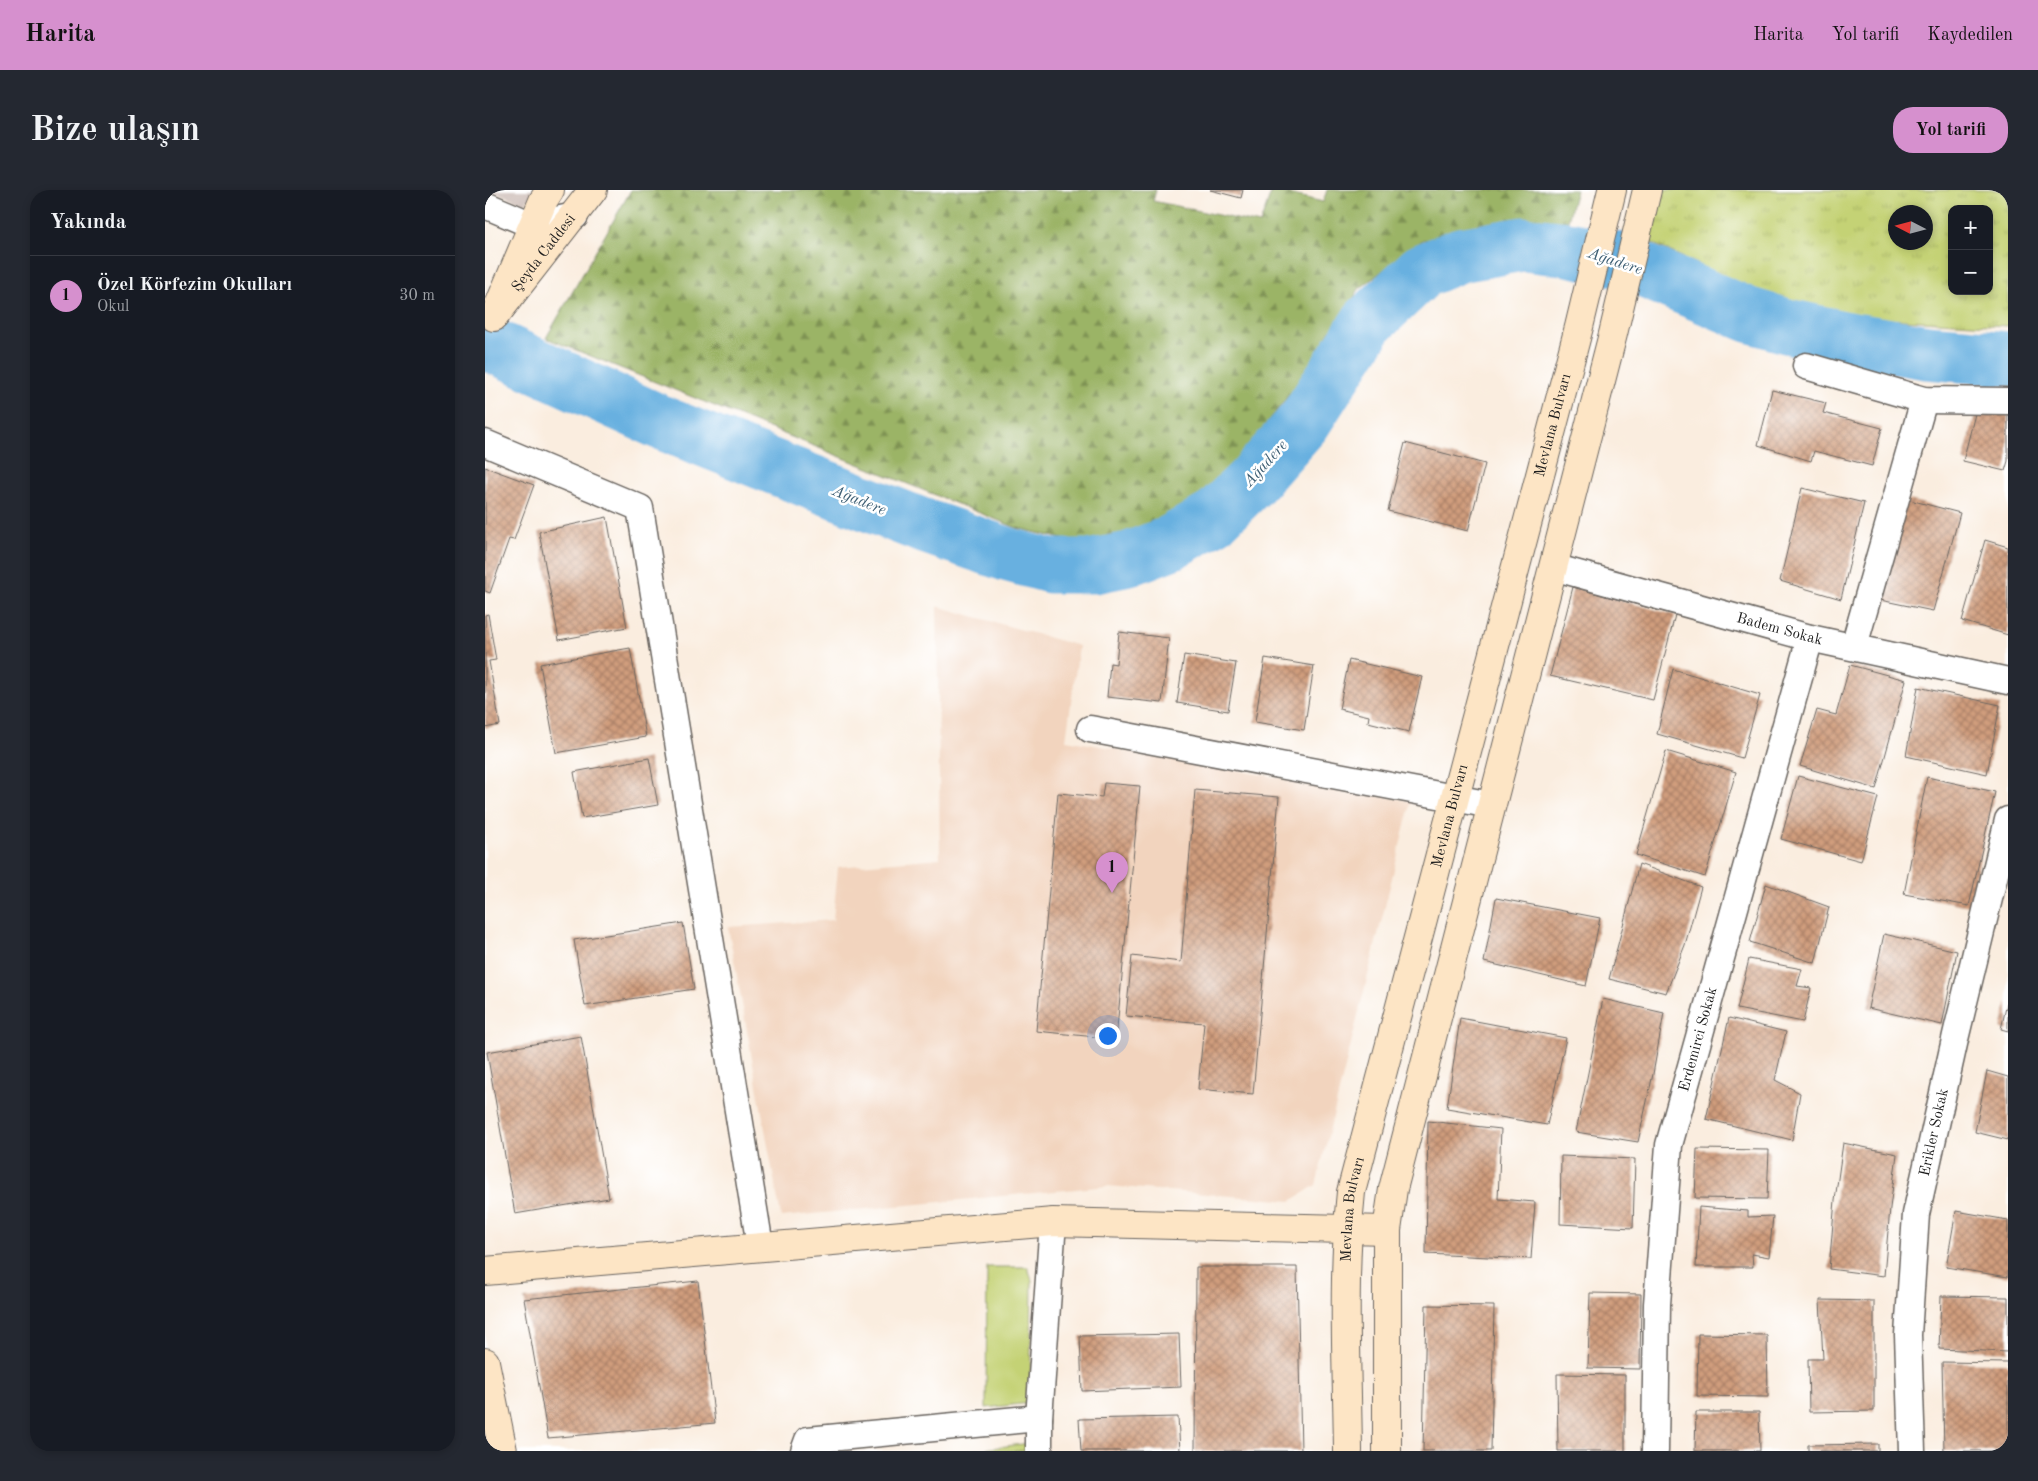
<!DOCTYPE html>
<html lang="tr">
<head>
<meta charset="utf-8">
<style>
  :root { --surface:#171b24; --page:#242831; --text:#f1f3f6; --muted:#9ea1a6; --line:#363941; --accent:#d690ce }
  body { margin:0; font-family:"Old Standard TT",serif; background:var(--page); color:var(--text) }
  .controls { position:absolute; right:15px; top:15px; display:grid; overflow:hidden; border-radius:10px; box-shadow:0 2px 8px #0003 }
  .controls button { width:45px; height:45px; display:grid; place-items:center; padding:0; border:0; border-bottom:1px solid var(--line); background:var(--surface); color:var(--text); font:25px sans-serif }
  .compass { position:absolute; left:1403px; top:15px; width:45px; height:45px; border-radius:50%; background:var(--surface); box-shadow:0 2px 8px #0003; rotate:276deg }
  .you { position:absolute; left:622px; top:845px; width:18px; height:18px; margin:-12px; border:4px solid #fff; border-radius:50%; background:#1a73e8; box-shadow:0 0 0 8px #1a73e833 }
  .badge { display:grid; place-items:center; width:32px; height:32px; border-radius:50%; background:var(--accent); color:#111; font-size:16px; font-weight:700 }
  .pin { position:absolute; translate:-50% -41px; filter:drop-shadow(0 1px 2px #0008) }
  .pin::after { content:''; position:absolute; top:26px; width:18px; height:15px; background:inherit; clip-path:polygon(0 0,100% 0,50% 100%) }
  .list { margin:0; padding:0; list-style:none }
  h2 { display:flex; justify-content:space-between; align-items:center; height:65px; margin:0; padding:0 20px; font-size:21px }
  h2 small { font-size:16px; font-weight:400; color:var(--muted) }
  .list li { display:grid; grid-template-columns:32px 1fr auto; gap:15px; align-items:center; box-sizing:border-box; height:80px; padding:0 20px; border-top:1px solid var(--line) }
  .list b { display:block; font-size:19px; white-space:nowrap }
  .list p { margin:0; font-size:16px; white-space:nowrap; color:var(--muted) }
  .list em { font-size:16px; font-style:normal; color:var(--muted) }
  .map { position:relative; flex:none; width:1523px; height:1261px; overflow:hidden; border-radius:20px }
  header { display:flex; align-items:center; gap:30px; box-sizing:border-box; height:70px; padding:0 25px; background:var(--accent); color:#111 }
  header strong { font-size:24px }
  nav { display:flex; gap:28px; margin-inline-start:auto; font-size:18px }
  .intro { display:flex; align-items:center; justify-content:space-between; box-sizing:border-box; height:120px; padding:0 30px }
  h1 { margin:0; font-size:35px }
  .button { padding:12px 22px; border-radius:20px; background:var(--accent); color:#111; font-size:18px; font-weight:700 }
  main { display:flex; gap:30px; padding:0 30px }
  aside { flex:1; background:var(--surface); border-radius:20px; box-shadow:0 2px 8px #0003 }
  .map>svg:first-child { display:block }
  .built { fill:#f2d4be }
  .industrial { fill:#cfc0ba }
  .grass { fill:#c4d274; stroke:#707748 }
  .forest { fill:url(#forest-firs); stroke:#5c6841 }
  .park { fill:url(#park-tufts); stroke:#707748; fill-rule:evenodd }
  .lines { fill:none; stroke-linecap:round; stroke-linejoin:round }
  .river { stroke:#68b0e0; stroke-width:55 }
  .building { fill:url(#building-cross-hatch) }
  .street-casing { stroke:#6a6560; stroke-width:29 }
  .secondary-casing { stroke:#6a6560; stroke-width:30 }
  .street { stroke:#fff; stroke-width:26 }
  .secondary { stroke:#fde5c5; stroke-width:28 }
  .labels { text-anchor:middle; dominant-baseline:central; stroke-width:5; stroke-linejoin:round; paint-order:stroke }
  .street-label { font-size:15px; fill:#1c1c1c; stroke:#fff }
  .water-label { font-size:16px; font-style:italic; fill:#3e5f74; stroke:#fff }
</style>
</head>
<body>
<header>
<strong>Harita</strong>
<nav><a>Harita</a><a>Yol tarifi</a><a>Kaydedilen</a></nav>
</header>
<div class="intro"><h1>Bize ulaşın</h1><a class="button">Yol tarifi</a></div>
<main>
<aside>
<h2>Yakında<small></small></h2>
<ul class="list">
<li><span class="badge">1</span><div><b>Özel Körfezim Okulları</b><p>Okul</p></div><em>30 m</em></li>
</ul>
</aside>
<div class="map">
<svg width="1523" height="1261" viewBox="0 0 1523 1261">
  <defs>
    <pattern id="forest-firs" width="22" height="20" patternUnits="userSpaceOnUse" patternTransform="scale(1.25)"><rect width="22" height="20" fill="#9bb466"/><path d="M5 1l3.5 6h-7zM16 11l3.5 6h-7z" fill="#7e9253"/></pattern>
    <pattern id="park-tufts" width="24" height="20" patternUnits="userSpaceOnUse" patternTransform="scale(1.25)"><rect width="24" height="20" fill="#c4d274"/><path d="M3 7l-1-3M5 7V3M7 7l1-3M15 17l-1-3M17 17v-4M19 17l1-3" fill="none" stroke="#a8b464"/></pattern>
    <pattern id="building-cross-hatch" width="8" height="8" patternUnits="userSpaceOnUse" patternTransform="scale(1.25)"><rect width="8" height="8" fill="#d09d7d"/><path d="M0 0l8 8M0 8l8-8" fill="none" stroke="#a87f66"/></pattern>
  </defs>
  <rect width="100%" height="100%" fill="#fff"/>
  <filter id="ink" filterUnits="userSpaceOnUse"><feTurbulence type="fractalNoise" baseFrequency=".02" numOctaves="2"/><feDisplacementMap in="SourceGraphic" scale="10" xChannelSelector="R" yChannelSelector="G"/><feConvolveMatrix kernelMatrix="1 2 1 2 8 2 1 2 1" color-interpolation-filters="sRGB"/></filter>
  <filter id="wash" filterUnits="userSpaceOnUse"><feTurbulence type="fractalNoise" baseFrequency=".0096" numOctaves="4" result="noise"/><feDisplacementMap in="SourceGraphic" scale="20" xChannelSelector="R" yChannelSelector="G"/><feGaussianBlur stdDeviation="1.12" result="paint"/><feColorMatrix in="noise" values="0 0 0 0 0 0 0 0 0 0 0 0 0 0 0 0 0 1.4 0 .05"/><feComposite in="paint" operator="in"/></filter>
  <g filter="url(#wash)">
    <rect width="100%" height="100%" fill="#faeddf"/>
    <path class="built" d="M452,416L594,456L581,550L926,611L831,995L806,1011L623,996L296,1027L243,737L348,730L353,677L455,668Z"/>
    <path class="industrial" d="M5,0H50L40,14Z"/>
    <path class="grass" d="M502,1077H543L547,1091L545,1213L501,1218Z
      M545,1253V1261H483Z"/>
    <path class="forest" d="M146,0H671L668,11L775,34L787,0L838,12L842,0H1091L1081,38L938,50L874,99L829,174L736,291L666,338L602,355L532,338L61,148Z"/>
    <path class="park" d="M1176,0H1523V136L1348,126L1280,105L1162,51ZM1467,19H1504V101H1467ZM1410,22H1440V52H1410Z"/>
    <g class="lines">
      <path class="river" d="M0,152L177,233L436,335L524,365L565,376H609L644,369L685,353L729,328L766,292L819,232L883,132L937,81L975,65L1038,54L1083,59L1131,69L1264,125L1302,136L1362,149L1442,162L1523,169"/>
    </g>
    <g id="blocks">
      <path class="building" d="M725,0H758L756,8Z
        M1287,200L1341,213L1338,223L1397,238L1387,276L1329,261L1326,271L1273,255Z
        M1491,220L1523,225V271L1520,281L1478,271Z
        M920,253L1000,274L983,341L903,321Z
        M0,277L49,295L29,350L24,349L5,403L0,401Z
        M1317,298L1379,313L1356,409L1295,391Z
        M1421,309L1475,323L1448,421L1395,410Z
        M122,327L142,437L74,450L54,342Z
        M1500,350L1523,357V445L1477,431Z
        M1088,397L1190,425L1168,510L1065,486Z
        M3,424L11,470L4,471L15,535L0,538V425Z
        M634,442L684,448L677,513L622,507L625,473L631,474Z
        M145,458L161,547L71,563L55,474Z
        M699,465L751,473L743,521L692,513Z
        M780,468L829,476L819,540L770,532Z
        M864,470L937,487L924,542L883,532L884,526L854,519Z
        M1365,475L1421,490L1391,599L1315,576L1332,520L1351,525Z
        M1188,479L1275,505L1257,568L1172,544Z
        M1433,497L1515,515L1502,584L1421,566Z
        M1181,561L1251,582L1220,687L1151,665Z
        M164,568L173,615L97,628L89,582Z
        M1313,586L1393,607L1376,671L1296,649Z
        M1442,587L1510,602L1484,716L1419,704Z
        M619,593L655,596L631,849L551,841L573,603L617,607Z
        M710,600L794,607L768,904L713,899L719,833L641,826L647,766L696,772Z
        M1154,674L1216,697L1200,755L1181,803L1124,789Z
        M1281,694L1344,717L1330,773L1265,752Z
        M1011,708L1115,728L1101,796L999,772Z
        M198,733L209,799L100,816L89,750Z
        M1399,744L1472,761L1457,835L1383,818Z
        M1264,769L1317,779L1312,796L1326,798L1318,832L1252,819Z
        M1118,809L1179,823L1168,884L1153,952L1091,942Z
        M1522,813H1523V841L1516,839Z
        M975,828L1081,848L1062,935L962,918Z
        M1244,828L1301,842L1290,890L1315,903L1307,950L1221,929Z
        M96,846L124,1008L30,1024L2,862Z
        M1502,881L1523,887V950L1490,942Z
        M943,931L1016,939L1013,1009L1050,1012L1046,1069L941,1064Z
        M1358,953L1412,964L1405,1018L1399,1086L1344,1079L1350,1010Z
        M1212,959L1284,960L1282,1009L1210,1008Z
        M1076,966L1150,969L1148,1038L1075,1034Z
        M1214,1017L1263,1021V1027L1288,1026L1284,1067L1267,1064L1268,1077H1211Z
        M1471,1021L1523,1030V1087L1461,1077Z
        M711,1077H812L816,1261H710Z
        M213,1091L230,1233L63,1248L39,1109Z
        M1105,1103L1156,1104L1155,1179L1103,1178Z
        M1456,1106L1523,1107V1162L1454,1159Z
        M1335,1110L1389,1111V1221L1324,1222L1323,1169H1338Z
        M941,1115L1009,1116L1006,1261H938Z
        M694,1144L696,1197L597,1201L595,1146Z
        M1213,1144L1282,1145L1283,1207L1212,1206Z
        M1457,1172L1523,1173V1261H1459Z
        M1072,1184L1140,1185V1261H1073Z
        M1211,1222H1274L1275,1261H1210Z
        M693,1227L695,1261H596L594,1229Z
        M1393,1254V1261H1323V1255Z"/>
    </g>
  </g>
  <g filter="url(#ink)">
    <use href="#blocks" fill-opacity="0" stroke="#6a6560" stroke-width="1"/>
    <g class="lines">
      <g class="street-casing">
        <g id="street">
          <path d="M0,15L47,35L90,26"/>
          <path d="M1321,176L1439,210L1523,211"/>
          <path d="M0,253L155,318L275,1056"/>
          <path id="s1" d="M1068,377L1325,448L1523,491"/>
          <path d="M1369,456L1439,210"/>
          <path d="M605,539L1006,615"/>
          <path d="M319,1261L323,1250L554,1228"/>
          <path d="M554,1261V1228L568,1032"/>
          <path id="s2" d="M1170,1261L1172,1114L1184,955L1325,448"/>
          <path id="s3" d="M1427,1261L1423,1145L1431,1024L1471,845L1523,630"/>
        </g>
      </g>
      <g class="secondary-casing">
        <g id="secondary">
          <path id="s4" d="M65,0L58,11L9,127L108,0"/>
          <path d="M0,1081L568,1032L902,1040"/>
          <path d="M0,1172L18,1261"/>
          <path id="s5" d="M863,1261C862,1175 857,1088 866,1002L1094,137L1127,0"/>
          <path d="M902,1261V1040L908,999L1128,144L1162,0"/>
        </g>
      </g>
      <use href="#street" class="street"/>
      <use href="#secondary" class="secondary"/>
    </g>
  </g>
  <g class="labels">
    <g class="street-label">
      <text stroke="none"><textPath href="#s4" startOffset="220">Şeyda Caddesi</textPath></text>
      <text stroke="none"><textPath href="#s5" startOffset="1052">Mevlana Bulvarı</textPath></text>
      <text stroke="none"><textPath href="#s1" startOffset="235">Badem Sokak</textPath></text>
      <text stroke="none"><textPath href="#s5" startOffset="648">Mevlana Bulvarı</textPath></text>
      <text stroke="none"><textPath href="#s2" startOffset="416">Erdemirci Sokak</textPath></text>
      <text stroke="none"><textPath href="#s3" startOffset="321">Erikler Sokak</textPath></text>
      <text stroke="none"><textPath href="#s5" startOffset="242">Mevlana Bulvarı</textPath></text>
    </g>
    <g class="water-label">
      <text transform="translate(1130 72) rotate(18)">Ağadere</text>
      <text transform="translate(781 274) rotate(-48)">Ağadere</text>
      <text transform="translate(374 311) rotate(22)">Ağadere</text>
    </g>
  </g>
</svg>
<div class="controls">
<button>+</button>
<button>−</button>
</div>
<svg class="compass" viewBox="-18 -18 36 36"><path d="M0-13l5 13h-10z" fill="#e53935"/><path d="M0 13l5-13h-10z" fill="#9ea1a6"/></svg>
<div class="you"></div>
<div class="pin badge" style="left:627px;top:703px">1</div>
</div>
</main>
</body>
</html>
